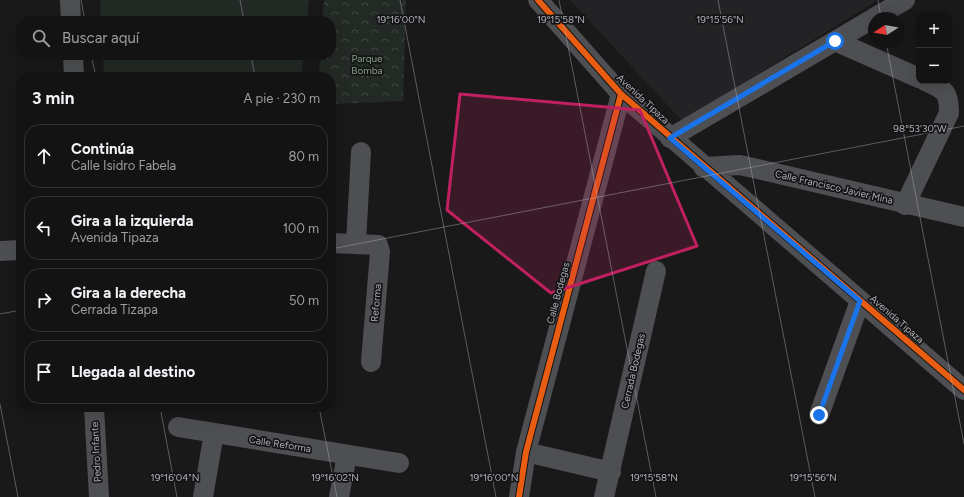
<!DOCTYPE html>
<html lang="es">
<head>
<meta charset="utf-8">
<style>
  :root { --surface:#131314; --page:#202022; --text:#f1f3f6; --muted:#9d9ea0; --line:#323234 }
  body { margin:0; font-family:Figtree,sans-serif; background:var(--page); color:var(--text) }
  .controls { position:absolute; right:12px; top:12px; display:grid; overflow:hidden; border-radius:8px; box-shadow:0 4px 16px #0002 }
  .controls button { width:36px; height:36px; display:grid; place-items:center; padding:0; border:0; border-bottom:1px solid var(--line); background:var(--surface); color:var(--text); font:20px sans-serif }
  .compass { position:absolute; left:868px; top:12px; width:36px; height:36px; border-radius:50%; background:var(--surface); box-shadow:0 4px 16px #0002; rotate:259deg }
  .stop { position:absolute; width:12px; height:12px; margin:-9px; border:3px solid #1a73e8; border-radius:50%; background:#fff }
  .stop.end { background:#1a73e8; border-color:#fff; box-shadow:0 1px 4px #0008 }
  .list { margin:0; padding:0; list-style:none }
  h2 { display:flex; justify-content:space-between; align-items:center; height:52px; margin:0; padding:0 16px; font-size:17px }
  h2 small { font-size:13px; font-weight:400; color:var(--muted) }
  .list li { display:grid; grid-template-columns:26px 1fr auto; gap:12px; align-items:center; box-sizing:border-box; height:64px; margin:0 8px 8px; padding:0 8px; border:1px solid var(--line); border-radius:16px }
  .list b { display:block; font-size:15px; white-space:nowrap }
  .list p { margin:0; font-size:13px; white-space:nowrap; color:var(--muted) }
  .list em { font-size:13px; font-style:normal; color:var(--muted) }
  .icon { flex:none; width:22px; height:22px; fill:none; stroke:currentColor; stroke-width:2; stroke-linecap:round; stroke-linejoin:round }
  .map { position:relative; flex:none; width:964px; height:497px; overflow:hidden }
  .search { position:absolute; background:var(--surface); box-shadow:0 4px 16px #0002; left:16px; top:16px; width:320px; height:44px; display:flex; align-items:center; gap:10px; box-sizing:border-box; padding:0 14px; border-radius:16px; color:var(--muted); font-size:15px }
  .panel { position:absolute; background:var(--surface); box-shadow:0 4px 16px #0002; left:16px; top:72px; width:320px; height:340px; border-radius:16px }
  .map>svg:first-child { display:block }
  .built { fill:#232325 }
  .park { fill:url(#park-crowns) }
  .pitch { fill:#232924 }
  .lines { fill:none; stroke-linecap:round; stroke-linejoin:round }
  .street { stroke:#4e4f52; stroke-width:20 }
  .cycleway-casing { stroke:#141415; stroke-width:8 }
  .cycleway { stroke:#e95d12; stroke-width:6 }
  .route { stroke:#1a73e8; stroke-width:5 }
  .marked { fill:#c12060; fill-opacity:0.2; stroke:#c12060; stroke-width:3; stroke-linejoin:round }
  .ticks { fill:none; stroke:#acb0b8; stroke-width:1; stroke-opacity:0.45 }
  .labels { text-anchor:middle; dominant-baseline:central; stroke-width:3.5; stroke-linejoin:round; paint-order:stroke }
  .park-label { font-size:10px; fill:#86a188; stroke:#141415 }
  .street-label { font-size:10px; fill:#acb0b8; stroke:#141415 }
  .ticks-label { font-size:10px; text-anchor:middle; fill:#acb0b8; stroke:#141415; stroke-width:3.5; stroke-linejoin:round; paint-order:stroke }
</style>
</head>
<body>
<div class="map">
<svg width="964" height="497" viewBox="0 0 964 497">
  <defs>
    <pattern id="park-crowns" width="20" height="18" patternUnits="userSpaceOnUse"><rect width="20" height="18" fill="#232924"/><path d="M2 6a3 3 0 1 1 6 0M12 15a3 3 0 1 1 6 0" fill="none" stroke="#404642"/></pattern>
  </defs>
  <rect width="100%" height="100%" fill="#19191a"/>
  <path class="built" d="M570,0H878L682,121Z"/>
  <path class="park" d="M324,0H406L403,101L331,104V77H319L320,55H331V21H322Z"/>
  <path class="pitch" d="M100,0H309L307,21H101Z
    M103,55H304L301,77H104Z"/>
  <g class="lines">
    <path class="street" d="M70,0L71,21
      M538,0L621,94L964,390
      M874,18L905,0
      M835,41L919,78
      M73,55L74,77
      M670,138L874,18
      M703,167L740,165L964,217
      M905,205L949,113C949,91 945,90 925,81
      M331,243L378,245L380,252L371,362
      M356,243L361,152
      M0,251L21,250
      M94,407L99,497
      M819,415L860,301
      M178,427L399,463
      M526,452L611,472
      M203,497L214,433
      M339,497L347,455
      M519,497L526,452L621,94
      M604,497L656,271"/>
    <g class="cycleway-casing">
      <path id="cycleway" d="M538,0L621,94L964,390
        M519,497L526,452L621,94"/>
    </g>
    <use href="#cycleway" class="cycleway"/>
  </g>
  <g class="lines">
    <path class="route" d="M819,415L860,301L670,138L835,41"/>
  </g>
  <path class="marked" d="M460,94L640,110L697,246L551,293L447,210Z"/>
  <path class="ticks" d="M81,0L85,21M240,0L244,21M400,0L496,497M559,0L656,497M718,0L815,497M878,0L881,18M886,42L964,444M91,55L96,77M251,55L255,77M331,249L964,126M0,314L21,310M0,404L18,497M160,407L177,497M319,407L337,497"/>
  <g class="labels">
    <g class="park-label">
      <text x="367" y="58">Parque<tspan x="367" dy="12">Bomba</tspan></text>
    </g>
    <g class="street-label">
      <text transform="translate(643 99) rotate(43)">Avenida Tipaza</text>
      <text transform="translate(834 187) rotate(13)">Calle Francisco Javier Mina</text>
      <text transform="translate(558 293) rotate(-75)">Calle Bodegas</text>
      <text transform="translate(376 303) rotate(-85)">Reforma</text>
      <text transform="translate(897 319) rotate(41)">Avenida Tipaza</text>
      <text transform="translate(633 371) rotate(-77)">Cerrada Bodegas</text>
      <text transform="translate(280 444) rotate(9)">Calle Reforma</text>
      <text transform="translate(96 452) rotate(-93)">Pedro Infante</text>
    </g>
  </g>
  <g class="ticks-label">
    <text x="401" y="23">19°16'00"N</text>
    <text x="561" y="23">19°15'58"N</text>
    <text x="720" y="23">19°15'56"N</text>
    <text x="920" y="132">98°53'30"W</text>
    <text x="175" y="481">19°16'04"N</text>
    <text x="335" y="481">19°16'02"N</text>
    <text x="494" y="481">19°16'00"N</text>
    <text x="654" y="481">19°15'58"N</text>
    <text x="813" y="481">19°15'56"N</text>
  </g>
</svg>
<div class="controls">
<button>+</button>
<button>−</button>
</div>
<svg class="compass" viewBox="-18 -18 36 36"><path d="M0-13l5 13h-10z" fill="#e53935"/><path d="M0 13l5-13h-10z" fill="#9d9ea0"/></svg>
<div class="stop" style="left:835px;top:41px"></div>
<div class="stop end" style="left:819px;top:415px"></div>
<div class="search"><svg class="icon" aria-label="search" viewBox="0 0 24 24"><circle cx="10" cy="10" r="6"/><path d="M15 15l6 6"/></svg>Buscar aquí</div>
<section class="panel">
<h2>3 min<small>A pie · 230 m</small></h2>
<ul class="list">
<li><svg class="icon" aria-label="ahead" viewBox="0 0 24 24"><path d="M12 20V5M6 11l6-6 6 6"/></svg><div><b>Continúa</b><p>Calle Isidro Fabela</p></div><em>80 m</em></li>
<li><svg class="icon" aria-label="left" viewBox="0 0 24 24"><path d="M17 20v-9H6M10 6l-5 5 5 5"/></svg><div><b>Gira a la izquierda</b><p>Avenida Tipaza</p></div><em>100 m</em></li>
<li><svg class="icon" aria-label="right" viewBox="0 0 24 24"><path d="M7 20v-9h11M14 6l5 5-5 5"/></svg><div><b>Gira a la derecha</b><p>Cerrada Tizapa</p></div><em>50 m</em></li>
<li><svg class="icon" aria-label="arrive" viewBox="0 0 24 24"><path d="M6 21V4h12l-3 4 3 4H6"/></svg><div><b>Llegada al destino</b></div></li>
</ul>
</section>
</div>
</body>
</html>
